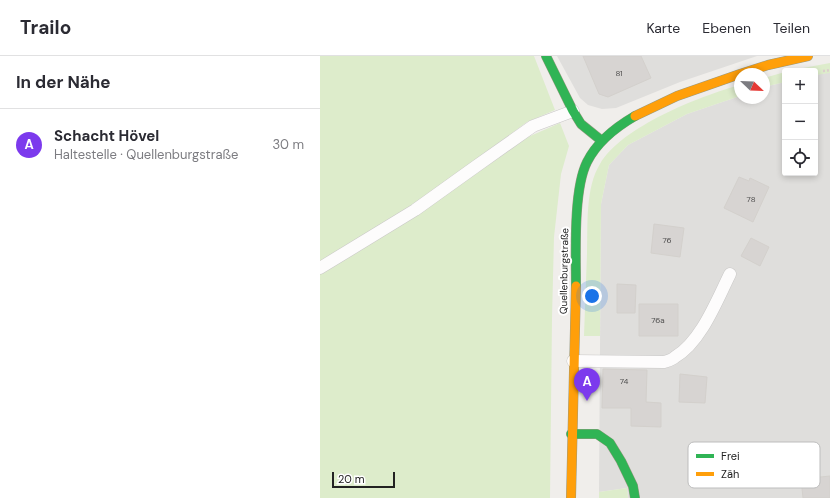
<!DOCTYPE html>
<html lang="de">
<head>
<meta charset="utf-8">
<style>
  :root { --surface:#fff; --page:#f2f2f3; --text:#2b2b33; --muted:#7c7c81; --line:#e1e1e2; --accent:#7c3aed }
  body { margin:0; font-family:"DM Sans",sans-serif; background:var(--page); color:var(--text) }
  .controls { position:absolute; right:12px; top:12px; display:grid; overflow:hidden; border-radius:4px; box-shadow:0 2px 6px #0003 }
  .controls button { width:36px; height:36px; display:grid; place-items:center; padding:0; border:0; border-bottom:1px solid var(--line); background:var(--surface); color:var(--text); font:20px sans-serif }
  .compass { position:absolute; left:414px; top:12px; width:36px; height:36px; border-radius:50%; background:var(--surface); box-shadow:0 2px 6px #0003; rotate:113deg }
  .scale { position:absolute; left:12px; bottom:10px; width:63px; box-sizing:border-box; padding-left:4px; border:2px solid #222; border-top:0; font-size:11px; line-height:14px; white-space:nowrap; color:#222; -webkit-text-stroke:3px #fff; paint-order:stroke }
  .you { position:absolute; left:272px; top:240px; width:14px; height:14px; margin:-10px; border:3px solid #fff; border-radius:50%; background:#1a73e8; box-shadow:0 0 0 6px #1a73e833 }
  .badge { display:grid; place-items:center; width:26px; height:26px; border-radius:50%; background:var(--accent); color:#fff; font-size:13px; font-weight:700 }
  .pin { position:absolute; translate:-50% -33px; filter:drop-shadow(0 1px 2px #0008) }
  .pin::after { content:''; position:absolute; top:21px; width:14px; height:12px; background:inherit; clip-path:polygon(0 0,100% 0,50% 100%) }
  .list { margin:0; padding:0; list-style:none }
  h2 { display:flex; justify-content:space-between; align-items:center; height:52px; margin:0; padding:0 16px; font-size:17px }
  h2 small { font-size:13px; font-weight:400; color:var(--muted) }
  .list li { display:grid; grid-template-columns:26px 1fr auto; gap:12px; align-items:center; box-sizing:border-box; height:72px; padding:0 16px; border-top:1px solid var(--line) }
  .list b { display:block; font-size:15px; white-space:nowrap }
  .list p { margin:0; font-size:13px; white-space:nowrap; color:var(--muted) }
  .list em { font-size:13px; font-style:normal; color:var(--muted) }
  .icon { flex:none; width:22px; height:22px; fill:none; stroke:currentColor; stroke-width:2; stroke-linecap:round; stroke-linejoin:round }
  .map { position:relative; flex:none; width:510px; height:442px; overflow:hidden }
  header { display:flex; align-items:center; gap:24px; box-sizing:border-box; height:56px; padding:0 20px; background:var(--surface); border-bottom:1px solid var(--line) }
  header strong { font-size:19px }
  nav { display:flex; gap:22px; margin-inline-start:auto; font-size:14px }
  main { display:flex }
  aside { flex:1; background:var(--surface) }
  .map>svg:first-child { display:block }
  .residential { fill:#dfdedc }
  .grass { fill:#ddeccb }
  .building { fill:#d7d4d2; stroke:#d3d0cc }
  .lines { fill:none; stroke-linecap:round; stroke-linejoin:round }
  .lane-casing { stroke:#c9c8c7; stroke-width:13 }
  .fast-casing { stroke:#999a82; stroke-width:10 }
  .slow-casing { stroke:#999a82; stroke-width:10 }
  .path { stroke:#dccecd; stroke-width:2.5; stroke-dasharray:2 2; stroke-linecap:butt }
  .lane { stroke:#fdfcfc; stroke-width:12 }
  .fast { stroke:#30b455; stroke-width:9 }
  .slow { stroke:#ff9f0a; stroke-width:9 }
  .labels { text-anchor:middle; dominant-baseline:central; stroke-width:4; stroke-linejoin:round; paint-order:stroke }
  .number-label { font-size:8px; fill:#4f4e4e }
  .street-label { font-size:10px; fill:#222; stroke:#fff }
  .key { fill:#fff; stroke:#bdbdbd; stroke-width:1 }
  .key-label { font-size:11px; fill:#222 }
</style>
</head>
<body>
<header>
<strong>Trailo</strong>
<nav><a>Karte</a><a>Ebenen</a><a>Teilen</a></nav>
</header>
<main>
<aside>
<h2>In der Nähe<small></small></h2>
<ul class="list">
<li><span class="badge">A</span><div><b>Schacht Hövel</b><p>Haltestelle · Quellenburgstraße</p></div><em>30 m</em></li>
</ul>
</aside>
<div class="map">
<svg width="510" height="442" viewBox="0 0 510 442">
  <rect width="100%" height="100%" fill="#f0eeeb"/>
  <path class="residential" d="M237,0H437L360,26L296,52L282,53L268,49L260,42Z
    M506,17H510V442H308L307,432L279,436L281,148L289,109L308,89L367,58L420,40V42H444V31L465,26V117H495V19Z"/>
  <path class="grass" d="M0,0H214L235,54L207,66L94,149L0,206Z
    M510,7V17L495,19V15H467Z
    M465,16V26L444,31V22Z
    M420,29V40L367,58L308,89L289,109L281,148L280,280H264C265,252 266,225 267,198C268,170 265,132 280,108C301,71 380,40 420,29Z
    M240,67L249,90L241,118L234,181L232,263L230,442H0V218L98,159L208,81Z
    M307,432L308,442H279V436Z"/>
  <path class="building" d="M263,0H321L331,22L288,41L279,38Z
    M419,121L429,125L430,122L449,131L433,166L404,152Z
    M334,168L364,172L360,201L331,197Z
    M431,182L449,191L440,210L421,200Z
    M297,228L316,229L315,257H297Z
    M319,248H358V280H319Z
    M283,313L327,314L326,346L341,347V371L311,370V352H282Z
    M360,318L387,321L385,347L359,346Z
    M510,420V442H483L481,423Z"/>
  <g class="lines">
    <g class="lane-casing">
      <path id="lane" d="M0,212L95,154L155,111L213,70L253,55
        M253,305L344,306C347,305 352,304 355,301C381,286 397,244 410,218"/>
    </g>
    <g class="fast-casing">
      <path id="fast" d="M226,0L253,55L261,68L282,85
        M256,230C256,198 253,134 267,106C277,86 296,71 315,60
        M251,378H277L290,387L301,405L313,430L315,442"/>
    </g>
    <g class="slow-casing">
      <path id="slow" d="M420,18L448,9L488,0
        M315,60L357,40L420,18
        M251,442L256,230"/>
    </g>
    <path class="path" d="M503,15L510,14"/>
    <use href="#lane" class="lane"/>
    <use href="#fast" class="fast"/>
    <use href="#slow" class="slow"/>
  </g>
  <g class="labels">
    <g class="number-label">
      <text x="299" y="17">81</text>
      <text x="431" y="143">78</text>
      <text x="347" y="184">76</text>
      <text x="338" y="264">76a</text>
      <text x="304" y="325">74</text>
    </g>
    <g class="street-label">
      <text transform="translate(244 215) rotate(-89)">Quellenburgstraße</text>
    </g>
  </g>
  <rect x="368" y="386" width="132" height="46" rx="6" class="key"/>
  <rect x="376" y="398" width="18" height="4" fill="#30b455"/>
  <rect x="376" y="416" width="18" height="4" fill="#ff9f0a"/>
  <g class="key-label">
    <text x="401" y="404">Frei</text>
    <text x="401" y="422">Zäh</text>
  </g>
</svg>
<div class="controls">
<button>+</button>
<button>−</button>
<button><svg class="icon" aria-label="locate" viewBox="0 0 24 24"><circle cx="12" cy="12" r="6"/><path d="M12 2v4M12 18v4M2 12h4M18 12h4"/></svg></button>
</div>
<svg class="compass" viewBox="-18 -18 36 36"><path d="M0-13l5 13h-10z" fill="#e53935"/><path d="M0 13l5-13h-10z" fill="#7c7c81"/></svg>
<div class="scale">20 m</div>
<div class="you"></div>
<div class="pin badge" style="left:267px;top:345px">A</div>
</div>
</main>
</body>
</html>
